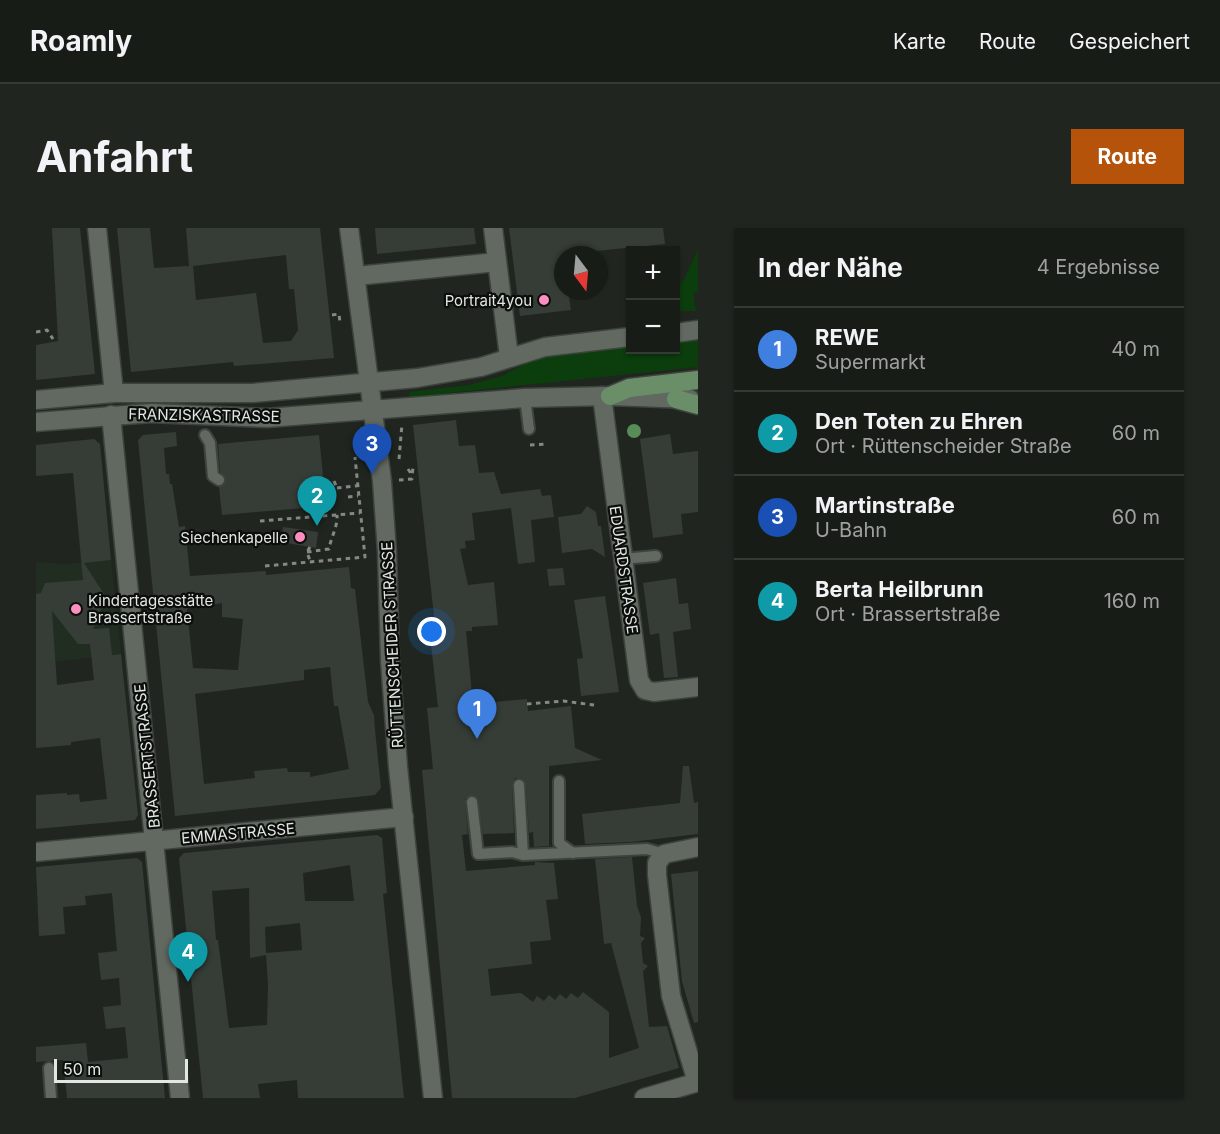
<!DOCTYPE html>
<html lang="de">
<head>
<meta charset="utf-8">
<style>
  :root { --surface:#181c17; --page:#212520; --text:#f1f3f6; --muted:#9fa1a1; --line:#363a36; --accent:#b45309 }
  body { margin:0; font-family:Inter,sans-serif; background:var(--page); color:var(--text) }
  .controls { position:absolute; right:18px; top:18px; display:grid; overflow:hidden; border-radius:0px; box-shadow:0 2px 4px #0004 }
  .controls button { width:54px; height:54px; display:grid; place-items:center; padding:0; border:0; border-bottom:2px solid var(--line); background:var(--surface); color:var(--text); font:30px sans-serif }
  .compass { position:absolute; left:518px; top:18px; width:54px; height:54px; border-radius:50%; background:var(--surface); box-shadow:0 2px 4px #0004; rotate:164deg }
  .scale { position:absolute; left:18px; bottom:15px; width:134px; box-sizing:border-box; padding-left:6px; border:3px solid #e2e7e2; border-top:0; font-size:16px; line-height:21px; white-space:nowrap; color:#e2e7e2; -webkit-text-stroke:4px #0b0e0b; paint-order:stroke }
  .you { position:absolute; left:396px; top:404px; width:21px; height:21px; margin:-15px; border:4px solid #fff; border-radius:50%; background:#1a73e8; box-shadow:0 0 0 9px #1a73e833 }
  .badge { display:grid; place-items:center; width:39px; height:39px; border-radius:50%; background:var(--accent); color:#fff; font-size:20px; font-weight:700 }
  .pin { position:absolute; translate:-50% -50px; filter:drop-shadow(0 2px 3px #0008) }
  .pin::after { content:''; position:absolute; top:32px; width:21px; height:18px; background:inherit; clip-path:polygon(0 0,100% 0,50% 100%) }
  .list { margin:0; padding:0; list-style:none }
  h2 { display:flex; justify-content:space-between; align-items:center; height:78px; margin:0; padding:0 24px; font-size:26px }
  h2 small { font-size:20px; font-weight:400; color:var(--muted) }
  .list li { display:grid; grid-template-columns:39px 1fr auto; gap:18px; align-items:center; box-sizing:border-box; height:84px; padding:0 24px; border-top:2px solid var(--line) }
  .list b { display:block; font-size:22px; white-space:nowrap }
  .list p { margin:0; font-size:20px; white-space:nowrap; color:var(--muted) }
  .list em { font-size:20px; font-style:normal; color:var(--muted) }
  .map { position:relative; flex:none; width:662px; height:870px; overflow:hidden; border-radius:0px }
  header { display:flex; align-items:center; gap:36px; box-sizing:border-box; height:84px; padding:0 30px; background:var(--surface); border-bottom:2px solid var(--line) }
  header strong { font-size:28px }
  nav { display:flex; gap:33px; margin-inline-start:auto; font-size:21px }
  .intro { display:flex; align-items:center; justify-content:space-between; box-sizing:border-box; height:144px; padding:0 36px }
  h1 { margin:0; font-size:42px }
  .button { padding:15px 27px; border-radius:0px; background:var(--accent); color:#fff; font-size:21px; font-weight:700 }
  main { display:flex; gap:36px; padding:0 36px }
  aside { flex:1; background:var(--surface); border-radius:0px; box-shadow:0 2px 4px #0004 }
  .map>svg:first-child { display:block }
  .built { fill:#212d21 }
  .green { fill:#0b3e0c }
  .building { fill:#363d36; fill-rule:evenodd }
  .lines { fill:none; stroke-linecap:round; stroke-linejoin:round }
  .lane-casing { stroke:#3d433d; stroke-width:14 }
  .street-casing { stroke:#3d433d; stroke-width:21 }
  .secondary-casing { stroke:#3d433d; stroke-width:21 }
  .primary-casing { stroke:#3d433d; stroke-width:21 }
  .path { stroke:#848983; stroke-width:3; stroke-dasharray:4.5 4.5; stroke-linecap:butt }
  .lane { stroke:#626961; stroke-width:10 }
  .street { stroke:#626961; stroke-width:18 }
  .secondary { stroke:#626961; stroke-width:18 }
  .primary { stroke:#6a8f68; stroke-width:18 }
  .tree { fill:#598d57 }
  .poi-dot { fill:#fd8ebf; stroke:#0b0e0b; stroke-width:2 }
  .labels { text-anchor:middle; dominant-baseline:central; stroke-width:4.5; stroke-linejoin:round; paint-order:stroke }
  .poi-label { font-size:15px; fill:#e2e7e2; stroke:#0b0e0b; text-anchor:end }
  .street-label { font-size:15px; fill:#e2e7e2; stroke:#0b0e0b }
</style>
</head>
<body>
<header>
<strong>Roamly</strong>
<nav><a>Karte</a><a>Route</a><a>Gespeichert</a></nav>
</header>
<div class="intro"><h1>Anfahrt</h1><a class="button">Route</a></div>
<main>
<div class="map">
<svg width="662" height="870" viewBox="0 0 662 870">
  <rect width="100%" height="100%" fill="#20261f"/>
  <path class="built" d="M75,332L85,426L17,434L0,446V334L28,336Z"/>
  <path class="green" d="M662,21V64L657,65L660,83H640V61L648,52Z
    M662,112V139L374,169L373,164L433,157L466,148L510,125L594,118V122H640V114Z"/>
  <path class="building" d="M16,0H44L59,146L0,152V117L22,113Z
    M81,0H114L118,40L153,38L150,0H284L298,130L198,138L197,134L95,144ZM250,27L253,61H258L262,102L255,113L227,115L220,65L160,72L157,38Z
    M339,0H438L440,16L341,26Z
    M473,0H627L629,16L560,23V27H527V63H532L535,82L484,88Z
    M420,192L423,218L439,217L443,245L458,244L465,266L504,261L506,268L515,267L518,289L495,292L499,334L482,336L475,280L436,285L439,312L429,313L430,320L424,321L432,357L458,354L462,397L436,399V403H430L437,476L491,471L492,483L535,478L539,520L566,532L513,538V618L498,619L497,604L493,605L490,557L487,551L479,550L476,557L478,605L447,606L442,570L436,567L429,571L432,606L426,607L430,643L499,637V634L518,635L522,671L510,672L515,712L494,714L496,736L452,741L455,768L485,765L497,774L501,768L508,773L513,767L519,772L524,766L530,771L535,765L542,770L547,764L573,784V830L603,820L575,715L568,716L559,631L596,629L601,678L605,689L604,708L609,710L605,715L607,735L612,738L607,743L613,799L631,798L643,840L539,870H416L386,542L397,541L391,480L402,479L393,398L399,397L377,197Z
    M140,204L141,218L128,220L130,246H133L134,256H136L143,299L149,298L154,348L230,343V347L313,339L315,360L319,361L332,474L338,487L339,502L345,560L339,567L139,588L102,212L107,207ZM186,375V389L207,391L202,442L157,440L151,381ZM294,439L298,478H302L313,541L274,549V544H252L251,540L218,543L219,550L168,556L159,466L268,452V442Z
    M634,206L637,226L662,223V284L645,286L647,306L617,310L604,211Z
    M283,207L290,278L186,287L183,259L190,252L184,244L182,216Z
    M58,211L64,216L75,332L48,335L70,369L57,401L73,400L76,427L85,426L102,587L99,592L0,601V567L31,565V567L43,566L44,574L71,571L64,510L35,514V517L0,520V366L5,365L9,355L47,352L37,245L0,248V217ZM16,383L42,416H54L58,452L21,457Z
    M551,278L560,284L562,298H565L569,329L556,321L526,325L522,289L545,286Z
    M247,299L282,304L280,320L245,314Z
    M527,340L529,357L513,358L511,341Z
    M640,350L643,376L652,375L655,401L637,404L642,449L628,450L623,405L614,407L607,355Z
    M569,368L583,464L545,468L541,431L547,430L538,372Z
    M647,538H653L658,575L662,574V606L595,614L549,616L546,586L644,575Z
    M341,607L346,610L351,665L347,666L368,870H262L261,852L222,856L224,870H167L143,630L148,625ZM314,637L318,673H269L267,645ZM213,660L214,730L230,727L232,756L231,797L193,800L182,712H180L176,663ZM264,695L266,722L230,725L229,699Z
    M101,630L106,634L129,870H31L27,832L0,834V819L50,815L52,834L92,830L89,799L70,801L67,779L85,777L83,750L65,752L62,725L81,723L76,665L49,668L50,677L27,679L29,706L3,708L0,639Z
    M662,643V794L658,795L646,753L635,646Z"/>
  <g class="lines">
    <g class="lane-casing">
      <path id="lane" d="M489,170L493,201
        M169,207L174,215L177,248L183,252
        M586,331L620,328
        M523,553V615L537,625
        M483,557L487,627
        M436,574L442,626L476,624L487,627L611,621L628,626
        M13,840L15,870"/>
    </g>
    <g class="street-casing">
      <path id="street" d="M61,0L78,165
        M457,0L473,129
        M320,48L461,34
        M566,168L603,452L609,462L618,464L662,459
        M75,187L144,870
        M0,624L368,589
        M661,854L635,768L621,647V635L628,626L662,619
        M608,870L662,854"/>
    </g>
    <g class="secondary-casing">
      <path id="secondary" d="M313,0L346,253L351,324L354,432L362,539L397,870
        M640,105L662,102
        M0,172L78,165H217L381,150L445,139L509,119L594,109
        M0,194L115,185L231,190L489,170L574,168L654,171"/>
    </g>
    <g class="primary-casing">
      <path id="primary" d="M574,168L593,160L662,152
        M640,171L662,177"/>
    </g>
    <path class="path" d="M296,87L303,86L304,95
      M0,104L11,102L17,111
      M494,217L510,216
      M363,231L366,196
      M372,241L376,247L377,240
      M363,252L376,251V247
      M298,253L301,260
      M301,260L327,257
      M312,269L322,268
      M224,293L324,285
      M274,319L271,324L274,333
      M271,324L293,321C295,309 302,298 301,287
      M229,338L329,329L319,229
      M491,476L527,473L558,477"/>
    <use href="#lane" class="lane"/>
    <use href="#street" class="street"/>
    <use href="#secondary" class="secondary"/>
    <use href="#primary" class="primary"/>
  </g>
  <circle class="tree" cx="598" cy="203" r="7"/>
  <g class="poi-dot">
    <circle cx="508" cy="72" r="6"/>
    <circle cx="264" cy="309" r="6"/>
    <circle cx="40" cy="381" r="6"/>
  </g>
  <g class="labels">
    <g class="poi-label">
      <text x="496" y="72">Portrait4you</text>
      <text x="252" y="309">Siechenkapelle</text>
      <text x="52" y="372" text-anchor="start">Kindertagesstätte<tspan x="52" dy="17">Brassertstraße</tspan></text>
    </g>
    <g class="street-label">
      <text transform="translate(168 187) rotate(1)">FRANZISKASTRASSE</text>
      <text transform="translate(588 342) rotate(82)">EDUARDSTRASSE</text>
      <text transform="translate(356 417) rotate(-93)">RÜTTENSCHEIDER STRASSE</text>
      <text transform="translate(111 528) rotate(-96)">BRASSERTSTRASSE</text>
      <text transform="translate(202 605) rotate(-5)">EMMASTRASSE</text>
    </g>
  </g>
</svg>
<div class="controls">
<button>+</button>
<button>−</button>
</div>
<svg class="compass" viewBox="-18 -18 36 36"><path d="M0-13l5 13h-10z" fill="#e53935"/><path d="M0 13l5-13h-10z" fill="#9fa1a1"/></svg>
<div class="scale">50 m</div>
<div class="you"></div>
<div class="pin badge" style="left:441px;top:511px;background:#3f7fe0">1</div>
<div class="pin badge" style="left:281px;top:298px;background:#0f9aa8">2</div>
<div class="pin badge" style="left:336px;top:246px;background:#1a4fb4">3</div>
<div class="pin badge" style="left:152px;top:754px;background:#0f9aa8">4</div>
</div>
<aside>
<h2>In der Nähe<small>4 Ergebnisse</small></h2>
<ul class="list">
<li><span class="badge" style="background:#3f7fe0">1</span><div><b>REWE</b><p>Supermarkt</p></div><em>40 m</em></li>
<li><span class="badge" style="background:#0f9aa8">2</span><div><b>Den Toten zu Ehren</b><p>Ort · Rüttenscheider Straße</p></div><em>60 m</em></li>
<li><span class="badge" style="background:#1a4fb4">3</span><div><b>Martinstraße</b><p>U-Bahn</p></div><em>60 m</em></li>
<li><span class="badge" style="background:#0f9aa8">4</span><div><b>Berta Heilbrunn</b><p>Ort · Brassertstraße</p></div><em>160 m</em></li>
</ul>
</aside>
</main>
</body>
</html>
